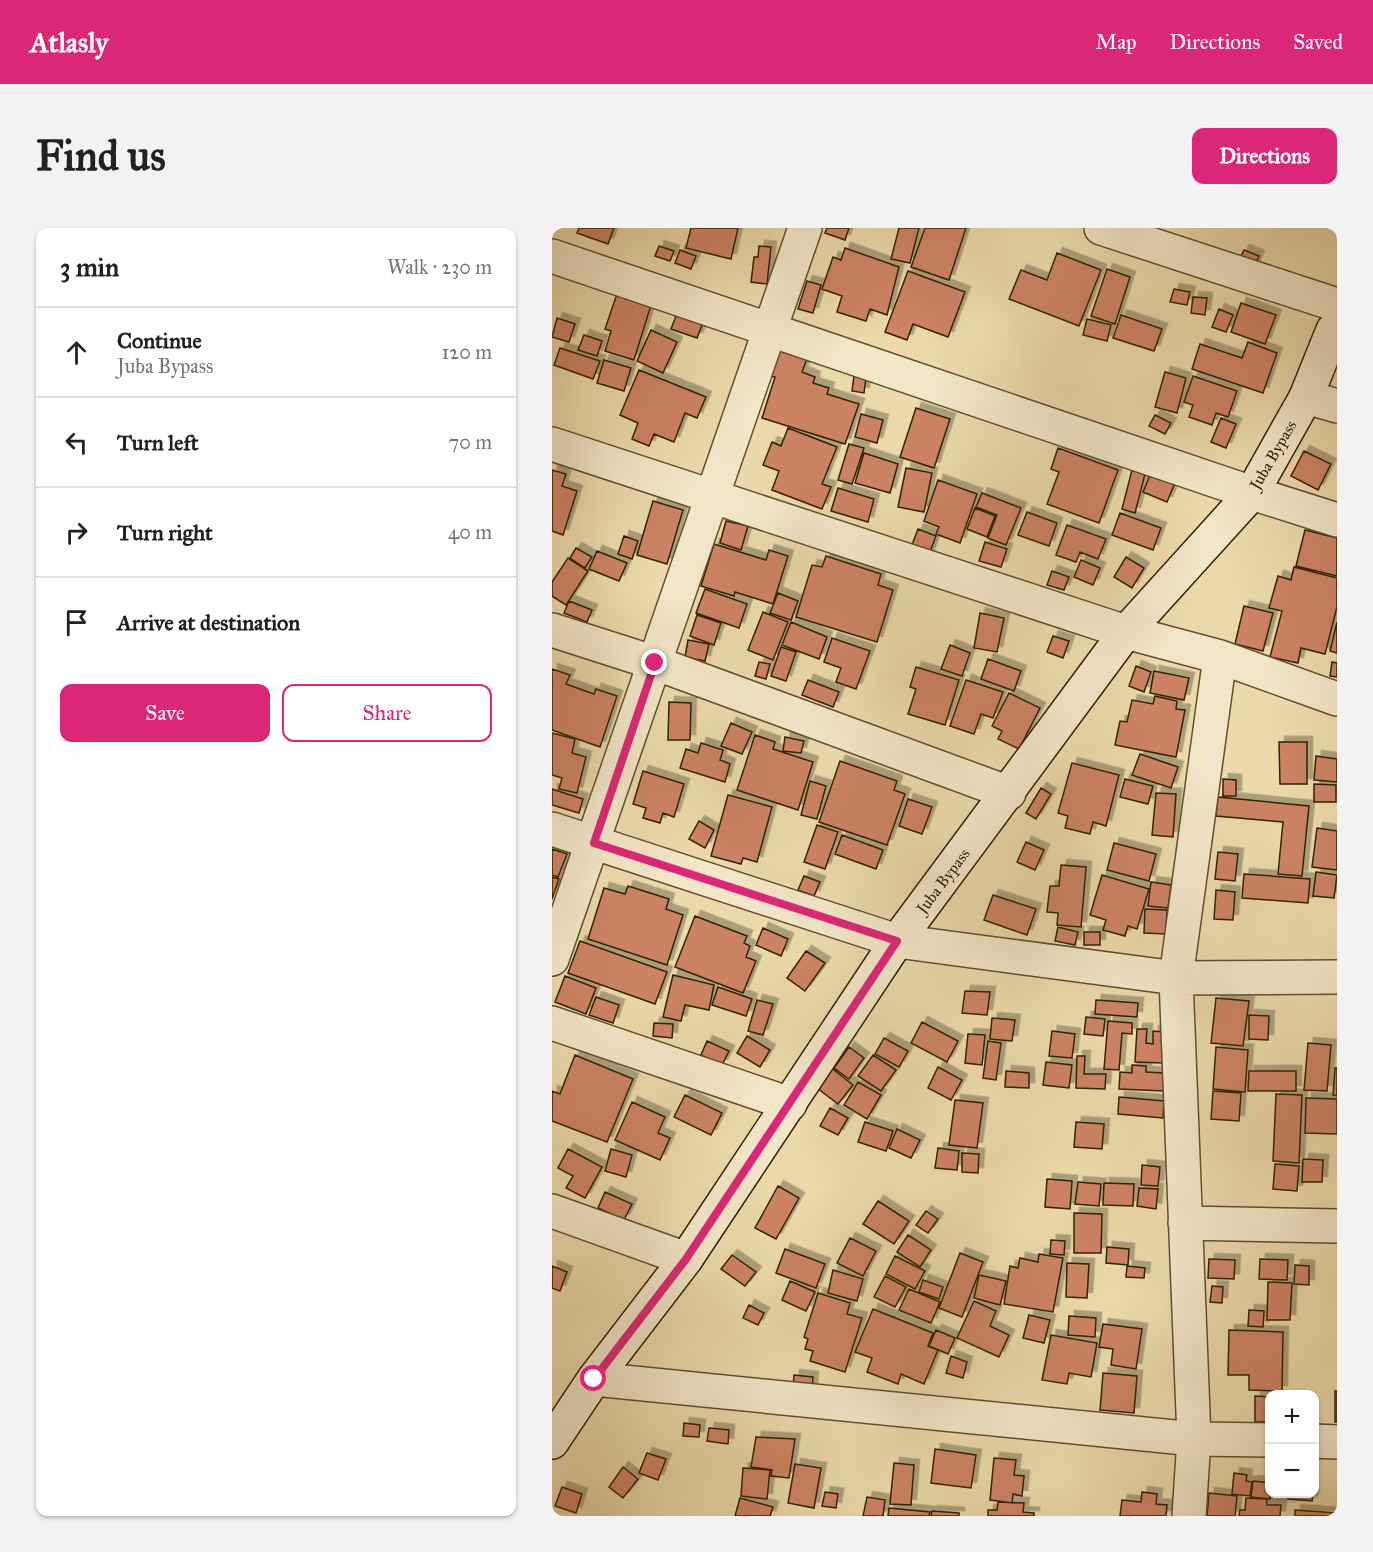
<!DOCTYPE html>
<html lang="en">
<head>
<meta charset="utf-8">
<style>
  :root { --surface:#fff; --page:#f2f2f2; --text:#202124; --muted:#757577; --line:#e0e0e0; --accent:#db2777 }
  body { margin:0; font-family:"IM FELL Great Primer",serif; background:var(--page); color:var(--text) }
  .controls { position:absolute; right:18px; bottom:18px; display:grid; overflow:hidden; border-radius:12px; box-shadow:0 2px 4px #0004 }
  .controls button { width:54px; height:54px; display:grid; place-items:center; padding:0; border:0; border-bottom:2px solid var(--line); background:var(--surface); color:var(--text); font:30px sans-serif }
  .stop { position:absolute; width:18px; height:18px; margin:-14px; border:4px solid #db2777; border-radius:50%; background:#fff }
  .stop.end { background:#db2777; border-color:#fff; box-shadow:0 2px 6px #0008 }
  .list { margin:0; padding:0; list-style:none }
  h2 { display:flex; justify-content:space-between; align-items:center; height:78px; margin:0; padding:0 24px; font-size:26px }
  h2 small { font-size:20px; font-weight:400; color:var(--muted) }
  .list li { display:grid; grid-template-columns:39px 1fr auto; gap:18px; align-items:center; box-sizing:border-box; height:90px; padding:0 24px; border-top:2px solid var(--line) }
  .list b { display:block; font-size:22px; white-space:nowrap }
  .list p { margin:0; font-size:20px; white-space:nowrap; color:var(--muted) }
  .list em { font-size:20px; font-style:normal; color:var(--muted) }
  .actions { display:flex; gap:12px; padding:18px 24px }
  .actions a { flex:1; padding:14px 0; border:2px solid var(--accent); border-radius:12px; text-align:center; font-size:21px; color:var(--accent) }
  .actions .main { background:var(--accent); color:#fff }
  .icon { flex:none; width:33px; height:33px; fill:none; stroke:currentColor; stroke-width:2; stroke-linecap:round; stroke-linejoin:round }
  .map { position:relative; flex:none; width:785px; height:1288px; overflow:hidden; border-radius:12px }
  header { display:flex; align-items:center; gap:36px; box-sizing:border-box; height:84px; padding:0 30px; background:var(--accent); color:#fff }
  header strong { font-size:28px }
  nav { display:flex; gap:33px; margin-inline-start:auto; font-size:21px }
  .intro { display:flex; align-items:center; justify-content:space-between; box-sizing:border-box; height:144px; padding:0 36px }
  h1 { margin:0; font-size:42px }
  .button { padding:15px 27px; border-radius:12px; background:var(--accent); color:#fff; font-size:21px; font-weight:700 }
  main { display:flex; gap:36px; padding:0 36px }
  aside { flex:1; background:var(--surface); border-radius:12px; box-shadow:0 2px 4px #0004 }
  .map>svg:first-child { display:block }
  .building { fill:#cc8363; stroke:#332106; stroke-width:1.5; filter:url(#shadow) }
  .lines { fill:none; stroke-linecap:round; stroke-linejoin:round }
  .street-casing { stroke:#614f2f; stroke-width:36 }
  .secondary-casing { stroke:#332106; stroke-width:36 }
  .street { stroke:#f2e6c8; stroke-width:33 }
  .secondary { stroke:#f2e6c8; stroke-width:33 }
  .route { stroke:#db2777; stroke-width:8 }
  .labels { text-anchor:middle; dominant-baseline:central; stroke-width:6; stroke-linejoin:round; paint-order:stroke }
  .street-label { font-size:16px; fill:#332106; stroke:#f2e6c8 }
</style>
</head>
<body>
<header>
<strong>Atlasly</strong>
<nav><a>Map</a><a>Directions</a><a>Saved</a></nav>
</header>
<div class="intro"><h1>Find us</h1><a class="button">Directions</a></div>
<main>
<aside>
<h2>3 min<small>Walk · 230 m</small></h2>
<ul class="list">
<li><svg class="icon" aria-label="ahead" viewBox="0 0 24 24"><path d="M12 20V5M6 11l6-6 6 6"/></svg><div><b>Continue</b><p>Juba Bypass</p></div><em>120 m</em></li>
<li><svg class="icon" aria-label="left" viewBox="0 0 24 24"><path d="M17 20v-9H6M10 6l-5 5 5 5"/></svg><div><b>Turn left</b></div><em>70 m</em></li>
<li><svg class="icon" aria-label="right" viewBox="0 0 24 24"><path d="M7 20v-9h11M14 6l5 5-5 5"/></svg><div><b>Turn right</b></div><em>40 m</em></li>
<li><svg class="icon" aria-label="arrive" viewBox="0 0 24 24"><path d="M6 21V4h12l-3 4 3 4H6"/></svg><div><b>Arrive at destination</b></div></li>
</ul>
<div class="actions"><a class="main">Save</a><a>Share</a></div>
</aside>
<div class="map">
<svg width="785" height="1288" viewBox="0 0 785 1288">
  <defs>
    <filter id="shadow"><feDropShadow dx="5.5" dy="-5.5" stdDeviation="0" flood-color="#0004"/></filter>
  </defs>
  <rect width="100%" height="100%" fill="#ebd9aa"/>
  <filter id="stains"><feTurbulence type="fractalNoise" baseFrequency=".00333" numOctaves="4"/><feColorMatrix values="0 0 0 0 .2 0 0 0 0 .09 0 0 0 0 .02 0 0 0 .5 -.17"/></filter>
  <radialGradient id="worn" r=".72"><stop offset=".6" stop-color="#630" stop-opacity="0"/><stop offset="1" stop-color="#630" stop-opacity=".3"/></radialGradient>
  <path class="building" d="M27,0H62L56,16L25,5Z
    M139,0H186L179,31L134,20Z
    M275,0H297L293,12L273,5Z
    M347,0H367L358,35L339,31Z
    M373,0H414L397,52L359,39Z
    M107,18L122,23L118,33L103,28Z
    M207,18L219,19L215,56L199,54L202,29H206Z
    M293,20L347,39L335,87L318,81L314,93L285,84L290,68L270,61L281,29L289,32Z
    M128,22L144,28L139,41L123,35Z
    M692,22L707,28L702,39L687,32Z
    M505,25L549,42L527,98L457,71L469,42L495,52Z
    M555,41L578,49L563,96L539,88Z
    M356,43L413,64L396,109L361,96L355,112L333,104Z
    M255,53L269,57L261,85L246,81Z
    M622,61L638,64L635,77L618,74Z
    M65,66L99,77L82,132L53,123L59,103L53,101Z
    M641,69L655,70L653,87L639,85Z
    M689,75L724,87L713,116L679,104Z
    M667,81L681,87L674,104L660,99Z
    M126,83L152,92L145,110L119,101Z
    M569,87L610,101L602,123L561,110Z
    M5,90L23,96L17,114L0,109Z
    M535,91L559,97L555,113L531,107Z
    M99,102L125,114L111,145L85,133Z
    M32,107L50,113L45,128L26,122Z
    M696,114L725,125L711,165L640,141L648,116L690,130Z
    M228,119L256,128L250,144L263,149L261,155L277,160L275,166L307,176L293,216L210,190L223,149L218,148Z
    M8,120L48,133L41,151L2,137Z
    M52,132L79,140L72,163L45,155Z
    M87,142L154,169L145,190L133,185L122,214L102,206L97,218L80,211L86,195L68,187Z
    M613,144L634,150L625,185L603,179Z
    M302,148L314,150L312,165L300,163Z
    M641,148L685,163L676,189L664,185L660,197L637,189L641,177L632,174Z
    M364,180L398,191L382,240L348,229Z
    M309,186L331,192L325,215L303,209Z
    M603,187L619,195L613,206L597,198Z
    M669,190L684,196L674,220L659,214Z
    M236,200L285,219L270,256L279,259L270,281L220,262L227,243L211,237L220,214L229,218Z
    M297,216L312,220L300,256L286,252Z
    M506,220L566,242L547,295L495,276L507,244L499,241Z
    M752,223L779,236L766,262L739,248Z
    M312,225L346,236L338,265L303,255Z
    M354,240L380,245L372,284L346,279Z
    M0,242L14,246L10,258L25,263L11,307L0,303Z
    M580,242L593,246L583,285L570,281Z
    M599,245L623,255L615,274L591,264Z
    M386,252L425,266L408,315L384,306L387,299L372,293Z
    M286,260L322,271L316,294L279,283Z
    M430,265L469,280L454,317L436,310L445,287L424,279Z
    M101,273L131,282L115,336L85,327Z
    M423,280L443,288L435,309L415,301Z
    M475,284L505,295L497,318L466,307Z
    M568,285L609,300L601,322L560,307Z
    M174,293L196,298L189,322L168,315Z
    M515,297L554,311L546,331L528,324L524,334L504,327Z
    M366,301L384,308L376,329L358,322Z
    M753,302L785,310V348L744,338Z
    M72,308L86,313L80,331L66,326Z
    M433,314L455,321L449,339L427,333Z
    M162,316L214,332L217,322L236,328L221,376L183,364L182,368L149,358Z
    M24,320L40,329L33,340L18,330Z
    M45,323L75,335L67,353L37,341Z
    M274,328L329,346L326,357L341,362L325,414L244,389L260,337L270,339Z
    M574,329L592,340L580,360L562,349Z
    M16,330L36,343L14,377L0,368V354Z
    M529,332L548,340L541,357L522,349Z
    M742,339L785,350V379L773,426L749,420L746,435L718,429L730,383L717,380L726,348L739,352Z
    M500,343L517,349L512,362L495,357Z
    M153,361L195,376L187,400L144,385Z
    M226,365L246,373L239,392L218,385Z
    M17,373L40,382L35,394L12,385Z
    M692,378L721,385L711,423L683,416Z
    M211,384L236,394L221,432L196,422Z
    M428,385L452,390L445,424L422,420Z
    M145,387L169,395L162,417L138,408Z
    M239,394L275,409L267,431L230,417Z
    M785,394V425L778,423Z
    M501,408L517,413L511,430L495,424Z
    M280,410L318,423L304,461L284,454L289,440L272,434Z
    M136,412L157,416L153,433L133,429Z
    M398,417L418,425L410,448L389,441Z
    M229,419L244,424L234,453L219,448Z
    M436,431L469,443L462,463L429,451Z
    M207,434L218,436L214,451L203,448Z
    M780,434L785,435V449L778,448Z
    M584,438L599,444L592,464L577,458Z
    M364,439L407,452L393,497L356,486L364,461L358,459Z
    M0,441L18,447L14,456L42,466L44,461L65,468L48,519L0,502Z
    M602,443L637,450L632,472L598,465Z
    M256,452L287,464L281,479L250,467Z
    M414,452L451,464L441,490L429,486L422,506L398,498Z
    M457,465L488,480L467,521L446,511L450,503L440,498Z
    M603,468L625,473L624,481L633,482L624,529L563,517L568,493L575,494L580,472L601,476Z
    M117,474L139,475L138,512H116Z
    M179,495L200,504L190,526L169,518Z
    M0,505L23,511L20,525L34,529L25,565L7,561L10,550L0,547Z
    M203,507L223,514L221,521L261,534L246,582L185,562Z
    M233,509L252,513L249,525L231,523Z
    M727,514H755V556H728Z
    M149,515L171,522L168,532L178,536L173,554L128,540L134,521L146,525Z
    M588,526L626,539L619,560L580,547Z
    M764,528L785,531V554L762,552Z
    M288,533L345,553L342,562L353,566L335,617L267,594Z
    M520,535L567,547L554,598L541,594L538,606L513,600L516,588L506,585Z
    M91,543L132,556L122,589L111,585L108,595L91,590L94,580L81,576Z
    M573,551L601,558L596,576L568,569Z
    M671,551L684,552V568H671Z
    M258,553L274,558L265,591L249,587Z
    M762,556L784,557V574H762Z
    M489,560L499,566L484,591L474,585Z
    M0,561L31,571L27,585L0,577Z
    M604,565L624,566L621,609L600,607Z
    M176,567L220,579L205,634L191,630L189,636L159,628Z
    M666,569L757,578L750,648L726,646L731,594L664,588Z
    M356,571L380,579L370,606L347,598Z
    M147,593L162,602L153,620L137,611Z
    M265,597L286,604L273,641L252,634Z
    M765,600L785,603V642L760,639Z
    M290,607L331,622L324,641L283,626Z
    M474,614L492,622L483,642L465,634Z
    M562,615L604,626L597,653L555,642Z
    M0,621L15,626L6,649L0,647Z
    M666,624L686,626L683,653L663,651Z
    M509,637L534,639L529,699L505,697L506,685L495,684L498,658H507Z
    M764,644L785,647L782,670L761,668Z
    M692,646L758,651L756,675L690,670Z
    M550,647L597,661L585,701L576,698L573,708L551,702L554,692L538,687Z
    M252,648L268,654L262,668L246,662Z
    M0,649L7,651L0,671Z
    M599,654L619,657L616,680L596,678Z
    M76,658L117,671L114,681L131,687L115,737L36,711L52,660L73,666Z
    M664,662L683,664L681,692L662,691Z
    M441,667L484,681L475,707L432,692Z
    M593,681L615,682L614,706L592,705Z
    M143,688L195,708L192,715L198,718L194,729L204,733L191,765L123,739Z
    M506,699L526,704L523,717L503,713Z
    M211,700L236,711L229,728L204,717Z
    M532,704H548V717H532Z
    M28,713L115,744L103,776L16,745Z
    M254,723L273,735L253,763L235,750Z
    M121,747L162,757L157,782L133,777L129,793L111,789Z
    M13,748L44,760L34,786L3,774Z
    M166,759L200,771L194,788L160,777Z
    M413,763L438,764L435,787L410,785Z
    M44,769L67,777L61,795L37,787Z
    M664,770L697,773L691,818L659,815Z
    M205,772L221,776L211,807L196,803Z
    M544,772L586,775L585,789L543,786Z
    M697,787L717,788L716,812L697,811Z
    M534,789L553,791L551,808L532,806Z
    M440,790L463,792L460,813L438,811Z
    M556,793L580,795V806L570,805L567,842L552,841Z
    M370,794L406,813L395,834L359,815Z
    M102,795L121,796L120,810L101,808Z
    M585,801H595L594,815L601,816V803L612,804L611,835L583,834Z
    M500,803L523,806L520,830L497,828Z
    M416,806L433,807L430,837L413,835Z
    M195,808L218,822L208,839L185,825Z
    M332,810L356,823L347,839L323,826Z
    M155,813L177,823L170,837L149,827Z
    M436,813L449,815L444,852L431,850Z
    M756,815L779,817L775,863L752,862Z
    M297,819L312,830L297,851L282,840Z
    M664,819L696,822L693,864L661,861Z
    M23,827L81,851L55,914L0,893V863L8,866Z
    M321,827L344,842L329,863L306,848Z
    M525,828H533L532,846H554L553,861L524,860Z
    M494,834L520,837L517,860L491,857Z
    M580,837L594,838V844L613,845L612,863L567,861L568,844L580,845Z
    M277,838L301,857L286,876L261,857Z
    M386,839L410,852L399,872L376,860Z
    M783,840H785V868L781,867Z
    M454,843L477,845V860L453,859Z
    M697,843H744V863H696Z
    M306,854L329,867L315,891L292,877Z
    M661,863L689,865L687,893L659,891Z
    M724,866L750,867L747,935L721,933Z
    M133,867L170,885L159,907L122,889Z
    M567,869L612,873L611,890L566,886Z
    M754,870L785,871V906L753,905Z
    M403,872L431,875L425,920L397,917Z
    M80,874L113,889L106,905L118,910L108,932L63,912Z
    M278,880L296,890L286,907L268,898Z
    M313,894L341,903L334,923L306,914Z
    M524,894L552,896L550,921L522,919Z
    M345,901L368,912L359,930L337,920Z
    M386,920L407,923L405,942L383,940Z
    M16,921L50,939L33,970L14,960L21,948L6,940Z
    M59,921L80,927L74,949L53,943Z
    M410,925L427,926L426,945L410,944Z
    M751,931L771,932L770,954H750Z
    M723,936L747,938L745,963L721,961Z
    M590,937L608,939L606,958L589,957Z
    M495,951L520,953L518,981L493,979Z
    M526,954L549,956L547,978L523,976Z
    M552,955L582,956L581,978L551,977Z
    M226,958L247,970L224,1011L203,1000Z
    M587,960L606,961L604,981L585,978Z
    M53,964L80,976L72,992L46,980Z
    M326,973L357,993L342,1016L311,996Z
    M374,983L386,991L376,1005L364,997Z
    M522,985L550,986L549,1025H522Z
    M356,1007L379,1022L368,1039L345,1024Z
    M298,1010L324,1023L311,1048L285,1035Z
    M499,1012L513,1013L512,1027L498,1026Z
    M555,1019L577,1021L576,1037L554,1035Z
    M233,1021L273,1036L264,1060L224,1045Z
    M408,1025L431,1034L410,1089L387,1080Z
    M487,1026L511,1030L501,1084L452,1076L458,1038L466,1040L468,1030L486,1034Z
    M180,1027L204,1044L193,1058L169,1041Z
    M343,1028L373,1043L363,1061L334,1046Z
    M657,1031L683,1032L682,1051L656,1050Z
    M708,1031L736,1032L735,1052L707,1051Z
    M515,1035L537,1036L535,1070L514,1069Z
    M743,1037L757,1038V1057L742,1056Z
    M0,1038L15,1044L8,1063L0,1060Z
    M575,1038L593,1040L592,1050L574,1049Z
    M281,1042L311,1051L305,1073L276,1065Z
    M427,1047L454,1053L448,1077L422,1070Z
    M333,1048L354,1059L343,1079L322,1069Z
    M371,1052L391,1059L387,1071L367,1064Z
    M238,1053L263,1064L254,1083L230,1072Z
    M716,1054L740,1055L738,1092H715Z
    M660,1058L671,1059L670,1075L658,1074Z
    M357,1061L388,1074L379,1095L347,1082Z
    M266,1065L298,1075L295,1086L310,1090L293,1144L258,1133L261,1123L253,1121L256,1111L252,1109Z
    M422,1073L444,1083L438,1098L457,1107L447,1129L405,1110Z
    M197,1077L212,1085L206,1097L191,1090Z
    M321,1081L381,1105L376,1118L386,1122L372,1156L349,1146L346,1156L315,1144L320,1130L303,1124Z
    M697,1082L712,1083L711,1099L696,1098Z
    M477,1087L498,1092L492,1115L471,1110Z
    M517,1088L544,1090L543,1109L516,1107Z
    M551,1096L590,1101L584,1141L559,1137L561,1121L547,1119Z
    M384,1102L403,1110L396,1126L377,1118Z
    M677,1102L731,1104L730,1163L697,1162V1147H676Z
    M499,1107L545,1115L539,1149L517,1145L515,1156L490,1152Z
    M399,1128L415,1134L411,1150L394,1145Z
    M551,1145L585,1148L582,1185L548,1182Z
    M242,1147L261,1149L260,1161L241,1160Z
    M783,1163H785V1194H783Z
    M703,1168L718,1169V1194H703Z
    M132,1195L148,1197L147,1209L131,1208Z
    M157,1200L177,1202L176,1216L155,1213Z
    M204,1209L243,1211L237,1250L219,1248L220,1242L199,1239Z
    M383,1221L424,1227L419,1260L379,1255Z
    M95,1225L114,1231L106,1252L87,1245Z
    M442,1230L464,1232L462,1247L472,1248L470,1268L461,1266L460,1275L438,1272Z
    M342,1235L362,1237L359,1277L338,1276Z
    M243,1236L269,1240L262,1280L236,1275Z
    M71,1239L86,1251L71,1270L57,1259Z
    M191,1240L218,1242L215,1271L189,1268Z
    M682,1245L695,1247L694,1253L700,1254L698,1268L680,1266Z
    M701,1253L718,1255V1271L699,1269Z
    M10,1259L30,1266L24,1285L3,1278Z
    M273,1264L286,1266L284,1280L270,1278Z
    M590,1264L605,1266L604,1276L615,1277L614,1288H568L570,1272L589,1274Z
    M657,1265L685,1268L683,1288H655Z
    M736,1266H761L760,1273L736,1271Z
    M315,1269L333,1272L331,1288H311Z
    M188,1270L221,1279L218,1288H183Z
    M694,1270L715,1271V1277H729L728,1288H687L688,1282H693Z
    M446,1274L472,1275L471,1284L482,1285V1288H436V1282H445Z
    M337,1280L378,1284L377,1288H336Z
    M743,1282L785,1285V1288H743Z
    M380,1283L407,1285V1288H379Z"/>
  <g class="lines">
    <g class="street-casing">
      <path id="street" d="M549,0L785,77
        M0,28L700,265L785,292
        M754,169L785,178
        M0,216L574,404L668,429L785,471
        M0,402L103,435L457,565
        M0,601L345,713L624,750L785,749
        M0,731L253,0
        M0,795L238,876
        M0,983L134,1031
        M633,995L785,998
        M42,1151L642,1211L718,1212
        M762,1213L785,1214
        M637,1288L642,1211L624,750L668,429"/>
    </g>
    <g class="secondary-casing">
      <path id="secondary" d="M0,1214L42,1151L134,1031L345,713L574,404L700,265L754,169L781,102L785,99"/>
    </g>
    <use href="#street" class="street"/>
    <use href="#secondary" class="secondary"/>
  </g>
  <g class="lines">
    <path class="route" d="M42,1151L134,1031L345,713L42,615L103,435"/>
  </g>
  <g class="labels">
    <g class="street-label">
      <text transform="translate(721 227) rotate(-60)">Juba Bypass</text>
      <text transform="translate(391 653) rotate(-53)">Juba Bypass</text>
    </g>
  </g>
  <rect width="100%" height="100%" filter="url(#stains)"/>
  <rect width="100%" height="100%" fill="url(#worn)"/>
</svg>
<div class="controls">
<button>+</button>
<button>−</button>
</div>
<div class="stop" style="left:42px;top:1151px"></div>
<div class="stop end" style="left:103px;top:435px"></div>
</div>
</main>
</body>
</html>
